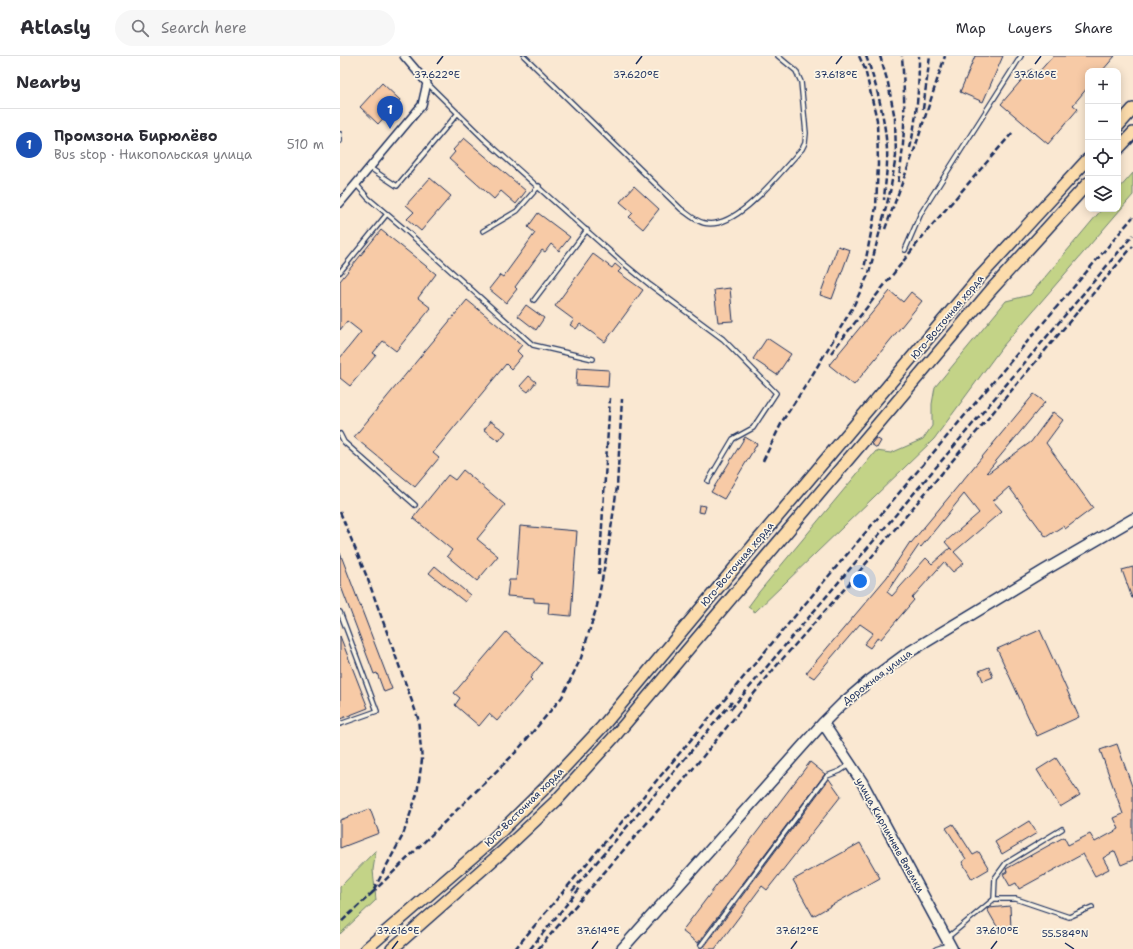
<!DOCTYPE html>
<html lang="en">
<head>
<meta charset="utf-8">
<style>
  :root { --surface:#fff; --page:#f7f7f7; --text:#2b2b33; --muted:#7c7c81; --line:#e1e1e2; --accent:#c8321e }
  body { margin:0; font-family:"Shantell Sans",sans-serif; background:var(--page); color:var(--text) }
  .controls { position:absolute; right:12px; top:12px; display:grid; overflow:hidden; border-radius:8px; box-shadow:0 2px 10px #0003 }
  .controls button { width:36px; height:36px; display:grid; place-items:center; padding:0; border:0; border-bottom:1px solid var(--line); background:var(--surface); color:var(--text); font:20px sans-serif }
  .you { position:absolute; left:520px; top:525px; width:14px; height:14px; margin:-10px; border:3px solid #fff; border-radius:50%; background:#1a73e8; box-shadow:0 0 0 6px #1a73e833 }
  .badge { display:grid; place-items:center; width:26px; height:26px; border-radius:50%; background:var(--accent); color:#fff; font-size:13px; font-weight:700 }
  .pin { position:absolute; translate:-50% -33px; filter:drop-shadow(0 1px 2px #0008) }
  .pin::after { content:''; position:absolute; top:21px; width:14px; height:12px; background:inherit; clip-path:polygon(0 0,100% 0,50% 100%) }
  .list { margin:0; padding:0; list-style:none }
  h2 { display:flex; justify-content:space-between; align-items:center; height:52px; margin:0; padding:0 16px; font-size:17px }
  h2 small { font-size:13px; font-weight:400; color:var(--muted) }
  .list li { display:grid; grid-template-columns:26px 1fr auto; gap:12px; align-items:center; box-sizing:border-box; height:72px; padding:0 16px; border-top:1px solid var(--line) }
  .list b { display:block; font-size:15px; white-space:nowrap }
  .list p { margin:0; font-size:13px; white-space:nowrap; color:var(--muted) }
  .list em { font-size:13px; font-style:normal; color:var(--muted) }
  .icon { flex:none; width:22px; height:22px; fill:none; stroke:currentColor; stroke-width:2; stroke-linecap:round; stroke-linejoin:round }
  .map { position:relative; flex:none; width:793px; height:893px; overflow:hidden }
  header { display:flex; align-items:center; gap:24px; box-sizing:border-box; height:56px; padding:0 20px; background:var(--surface); border-bottom:1px solid var(--line) }
  header strong { font-size:19px }
  nav { display:flex; gap:22px; margin-inline-start:auto; font-size:14px }
  .search { width:280px; height:36px; background:var(--page); display:flex; align-items:center; gap:10px; box-sizing:border-box; padding:0 14px; border-radius:22px; color:var(--muted); font-size:15px }
  main { display:flex }
  aside { flex:1; background:var(--surface) }
  .map>svg:first-child { display:block }
  .green { fill:#c3d387; stroke:#6f8172 }
  .building { fill:#f7caa6; stroke:#1b2f5e; fill-rule:evenodd }
  .lines { fill:none; stroke-linecap:round; stroke-linejoin:round }
  .lane-casing { stroke:#1b2f5e; stroke-width:6 }
  .street-casing { stroke:#1b2f5e; stroke-width:10 }
  .secondary-casing { stroke:#1b2f5e; stroke-width:13 }
  .primary-casing { stroke:#1b2f5e; stroke-width:14 }
  .lane { stroke:#fcf5e5; stroke-width:3.5 }
  .street { stroke:#fcf5e5; stroke-width:7 }
  .secondary { stroke:#fcf5e5; stroke-width:10 }
  .primary { stroke:#fcdcac; stroke-width:11 }
  .rail { stroke:#1b2f5e; stroke-width:2.5; stroke-dasharray:6 3; stroke-linecap:butt }
  .ticks { fill:none; stroke:#1b2f5e; stroke-width:1.5 }
  .labels { text-anchor:middle; dominant-baseline:central; stroke-width:3.5; stroke-linejoin:round; paint-order:stroke }
  .street-label { font-size:10px; fill:#1b2f5e; stroke:#fcf5e5 }
  .ticks-label { font-size:10px; text-anchor:middle; fill:#1b2f5e; stroke:#fcf5e5; stroke-width:3.5; stroke-linejoin:round; paint-order:stroke }
</style>
</head>
<body>
<header>
<strong>Atlasly</strong>
<div class="search"><svg class="icon" aria-label="search" viewBox="0 0 24 24"><circle cx="10" cy="10" r="6"/><path d="M15 15l6 6"/></svg>Search here</div>
<nav><a>Map</a><a>Layers</a><a>Share</a></nav>
</header>
<main>
<aside>
<h2>Nearby<small></small></h2>
<ul class="list">
<li><span class="badge" style="background:#1a4fb4">1</span><div><b>Промзона Бирюлёво</b><p>Bus stop · Никопольская улица</p></div><em>510 m</em></li>
</ul>
</aside>
<div class="map">
<svg width="793" height="893" viewBox="0 0 793 893">
  <rect width="100%" height="100%" fill="#fae8d2"/>
  <filter id="ink" filterUnits="userSpaceOnUse"><feTurbulence type="fractalNoise" baseFrequency=".025" numOctaves="2"/><feDisplacementMap in="SourceGraphic" scale="8" xChannelSelector="R" yChannelSelector="G"/><feConvolveMatrix kernelMatrix="1 2 1 2 8 2 1 2 1" color-interpolation-filters="sRGB"/></filter>
  <g filter="url(#ink)">
    <path class="green" d="M793,117V139L662,291L594,383L415,556L408,551L419,536L536,395L551,397L583,383L592,370V348L595,331L666,245L690,239L762,153H778V134Z
      M36,794L33,814L36,844L0,878V831Z"/>
    <path class="building" d="M635,0H663L643,46L620,36Z
      M713,0H775L762,15H748V31L733,49L738,53L708,88L661,48L691,13L697,18Z
      M42,27L60,44L38,68L20,51Z
      M124,82L186,135L176,148L161,135L154,143L109,103L115,96L113,94Z
      M90,122L111,140L81,175L67,163L74,156L66,149Z
      M294,130L319,153L303,173L289,161L293,157L280,146Z
      M198,157L230,181L219,195L211,188L205,196L202,194L175,231L177,233L166,247L149,233L160,219L163,221L190,184L195,177L188,171Z
      M41,174L96,218L78,242L91,252L56,295L43,285L33,297L36,299L10,330L0,322V302L21,276L7,265L0,274V225Z
      M498,190L510,194L492,243L480,239Z
      M253,198L272,212L275,208L281,213L278,216L303,234L265,286L240,268L236,273L230,269L234,264L215,250Z
      M390,232L393,265L378,266L374,234Z
      M550,235L563,246L571,236L582,245L514,329L489,309Z
      M127,244L182,289L177,295L182,300L171,313L166,308L93,397L99,402L75,431L14,381Z
      M186,249L204,262L196,274L178,260Z
      M427,282L451,298L437,319L413,303Z
      M237,312L269,314L268,331L236,329Z
      M189,320L196,326L188,336L180,330Z
      M694,338L705,346L647,416L648,417L691,386L713,356L723,364L706,387L753,452L725,473L723,470L706,481L669,431L653,445L662,455L614,496L624,507L613,516L604,506L572,542L574,544L541,583L538,581L530,592L524,588L533,577L520,568L474,622L466,617L547,521L570,486L571,487ZM624,438L639,457L605,486L612,494L610,492L592,508L586,502L552,540L547,536L579,489L581,491Z
      M150,365L166,376L159,385L144,374Z
      M405,381L417,388L384,443L371,436Z
      M536,382L541,385L537,392L531,388Z
      M123,414L165,449L137,483L158,500L137,525L107,500L112,494L73,462L108,419L115,424Z
      M359,449L366,450L364,457L358,456Z
      M180,470L237,475L231,560L208,558L209,547L194,546V542L167,540L169,524H176Z
      M0,497L52,633L44,636L37,617L34,618L0,528Z
      M95,510L130,539L125,546L89,517Z
      M793,511V542H792L782,514Z
      M700,574L739,661L697,680L657,593Z
      M166,576L202,607L190,622L192,624L157,665L149,658L139,670L115,649L120,642L114,637Z
      M0,580L28,652L0,663Z
      M649,611L653,621L643,625L639,615Z
      M777,688L793,733V804L781,809L775,795L763,802L769,813L755,820L743,798L679,833L676,827L670,830L663,818L667,816L666,813L724,781L728,789L750,778L755,786L779,773L774,762L783,758L760,694Z
      M716,702L740,739L720,751L697,714Z
      M470,706L485,718L358,887L356,886L342,875Z
      M489,723L501,740L427,834L422,830L375,893H367L364,891Z
      M30,753L39,777L0,792V764Z
      M689,765L697,777L662,798L655,786Z
      M613,768L633,799L639,796L649,813L632,823L622,806L626,803L606,772Z
      M520,787L540,822L473,860L453,824Z
      M670,850L671,873L659,874L647,853L649,852Z"/>
    <g class="lines">
      <g class="lane-casing">
        <path id="lane" d="M184,0L341,153C348,158 355,165 364,167C397,175 441,115 462,93L465,87L466,77L461,26L456,15L438,0
          M87,27L144,83L283,207L310,229L383,283L436,337L413,372L393,383L368,425
          M0,78V85
          M30,112L57,130L118,57
          M16,128L28,142L61,170L193,289L253,303
          M143,175L177,155L199,130
          M565,194L581,157L681,0
          M0,216L47,158
          M194,244L247,174
          M0,378L4,386L75,449
          M0,556L37,655L0,668
          M654,843L655,822L666,807L722,773
          M607,882L654,843H676L729,861L752,851
          M361,889L487,720L500,715L509,709
          M596,893L608,889"/>
      </g>
      <g class="street-casing">
        <path id="street" d="M0,147L82,49L87,27L64,0"/>
      </g>
      <g class="secondary-casing">
        <path id="secondary" d="M483,667L522,726L612,893
          M282,893L483,667L502,648L529,625L566,598L705,514L793,463"/>
      </g>
      <g class="primary-casing">
        <path id="primary" d="M778,70L793,53
          M778,93L793,77
          M26,893L151,785L203,734L262,671L417,485L638,223L748,103
          M52,893L162,796L216,745L274,681L651,234L748,127"/>
      </g>
      <use href="#lane" class="lane"/>
      <use href="#street" class="street"/>
      <use href="#secondary" class="secondary"/>
      <use href="#primary" class="primary"/>
      <path class="rail" d="M519,0L525,13L537,64L538,108L536,151L524,213
        M526,0C537,30 545,62 547,94C548,110 545,128 544,144
        M583,53L590,0
        M570,92C577,62 579,30 579,0
        M558,126C566,85 565,42 562,0
        M545,173L574,95L605,0
        M491,297L587,175L673,76
        M423,405L443,364L468,326L513,251L529,217L550,136L556,100L555,63L548,27L540,0
        M0,456L27,521L78,662L82,704L77,738L63,779L32,837L0,867
        M259,518L270,342
        M391,653L793,179
        M232,835L327,724L392,646
        M32,837L176,696L222,641L241,602L257,550L269,487L277,431L282,343
        M175,893L481,529L793,161
        M190,893L240,832
        M198,893L339,730L438,608L507,530L793,190"/>
    </g>
  </g>
  <path class="ticks" d="M97,8L103,0M296,8L302,0M496,8L502,0M695,8L701,0M725,887L734,893M52,893L58,885M252,893L258,885M451,893L457,885M651,893L657,885"/>
  <g class="labels">
    <g class="street-label">
      <text transform="translate(607 261) rotate(-50)">Юго-Восточная хорда</text>
      <text transform="translate(397 508) rotate(-50)">Юго-Восточная хорда</text>
      <text transform="translate(537 621) rotate(-37)">Дорожная улица</text>
      <text transform="translate(184 751) rotate(-45)">Юго-Восточная хорда</text>
      <text transform="translate(550 779) rotate(61)">улица Кирпичные Выемки</text>
    </g>
  </g>
  <g class="ticks-label">
    <text x="296" y="22">37.620°E</text>
    <text x="97" y="22">37.622°E</text>
    <text x="496" y="22">37.618°E</text>
    <text x="695" y="22">37.616°E</text>
    <text x="58" y="878">37.616°E</text>
    <text x="258" y="878">37.614°E</text>
    <text x="457" y="878">37.612°E</text>
    <text x="657" y="878">37.610°E</text>
    <text x="725" y="881">55.584°N</text>
  </g>
</svg>
<div class="controls">
<button>+</button>
<button>−</button>
<button><svg class="icon" aria-label="locate" viewBox="0 0 24 24"><circle cx="12" cy="12" r="6"/><path d="M12 2v4M12 18v4M2 12h4M18 12h4"/></svg></button>
<button><svg class="icon" aria-label="layers" viewBox="0 0 24 24"><path d="M12 4l9 5-9 5-9-5zM3 14l9 5 9-5"/></svg></button>
</div>
<div class="you"></div>
<div class="pin badge" style="left:50px;top:73px;background:#1a4fb4">1</div>
</div>
</main>
</body>
</html>
